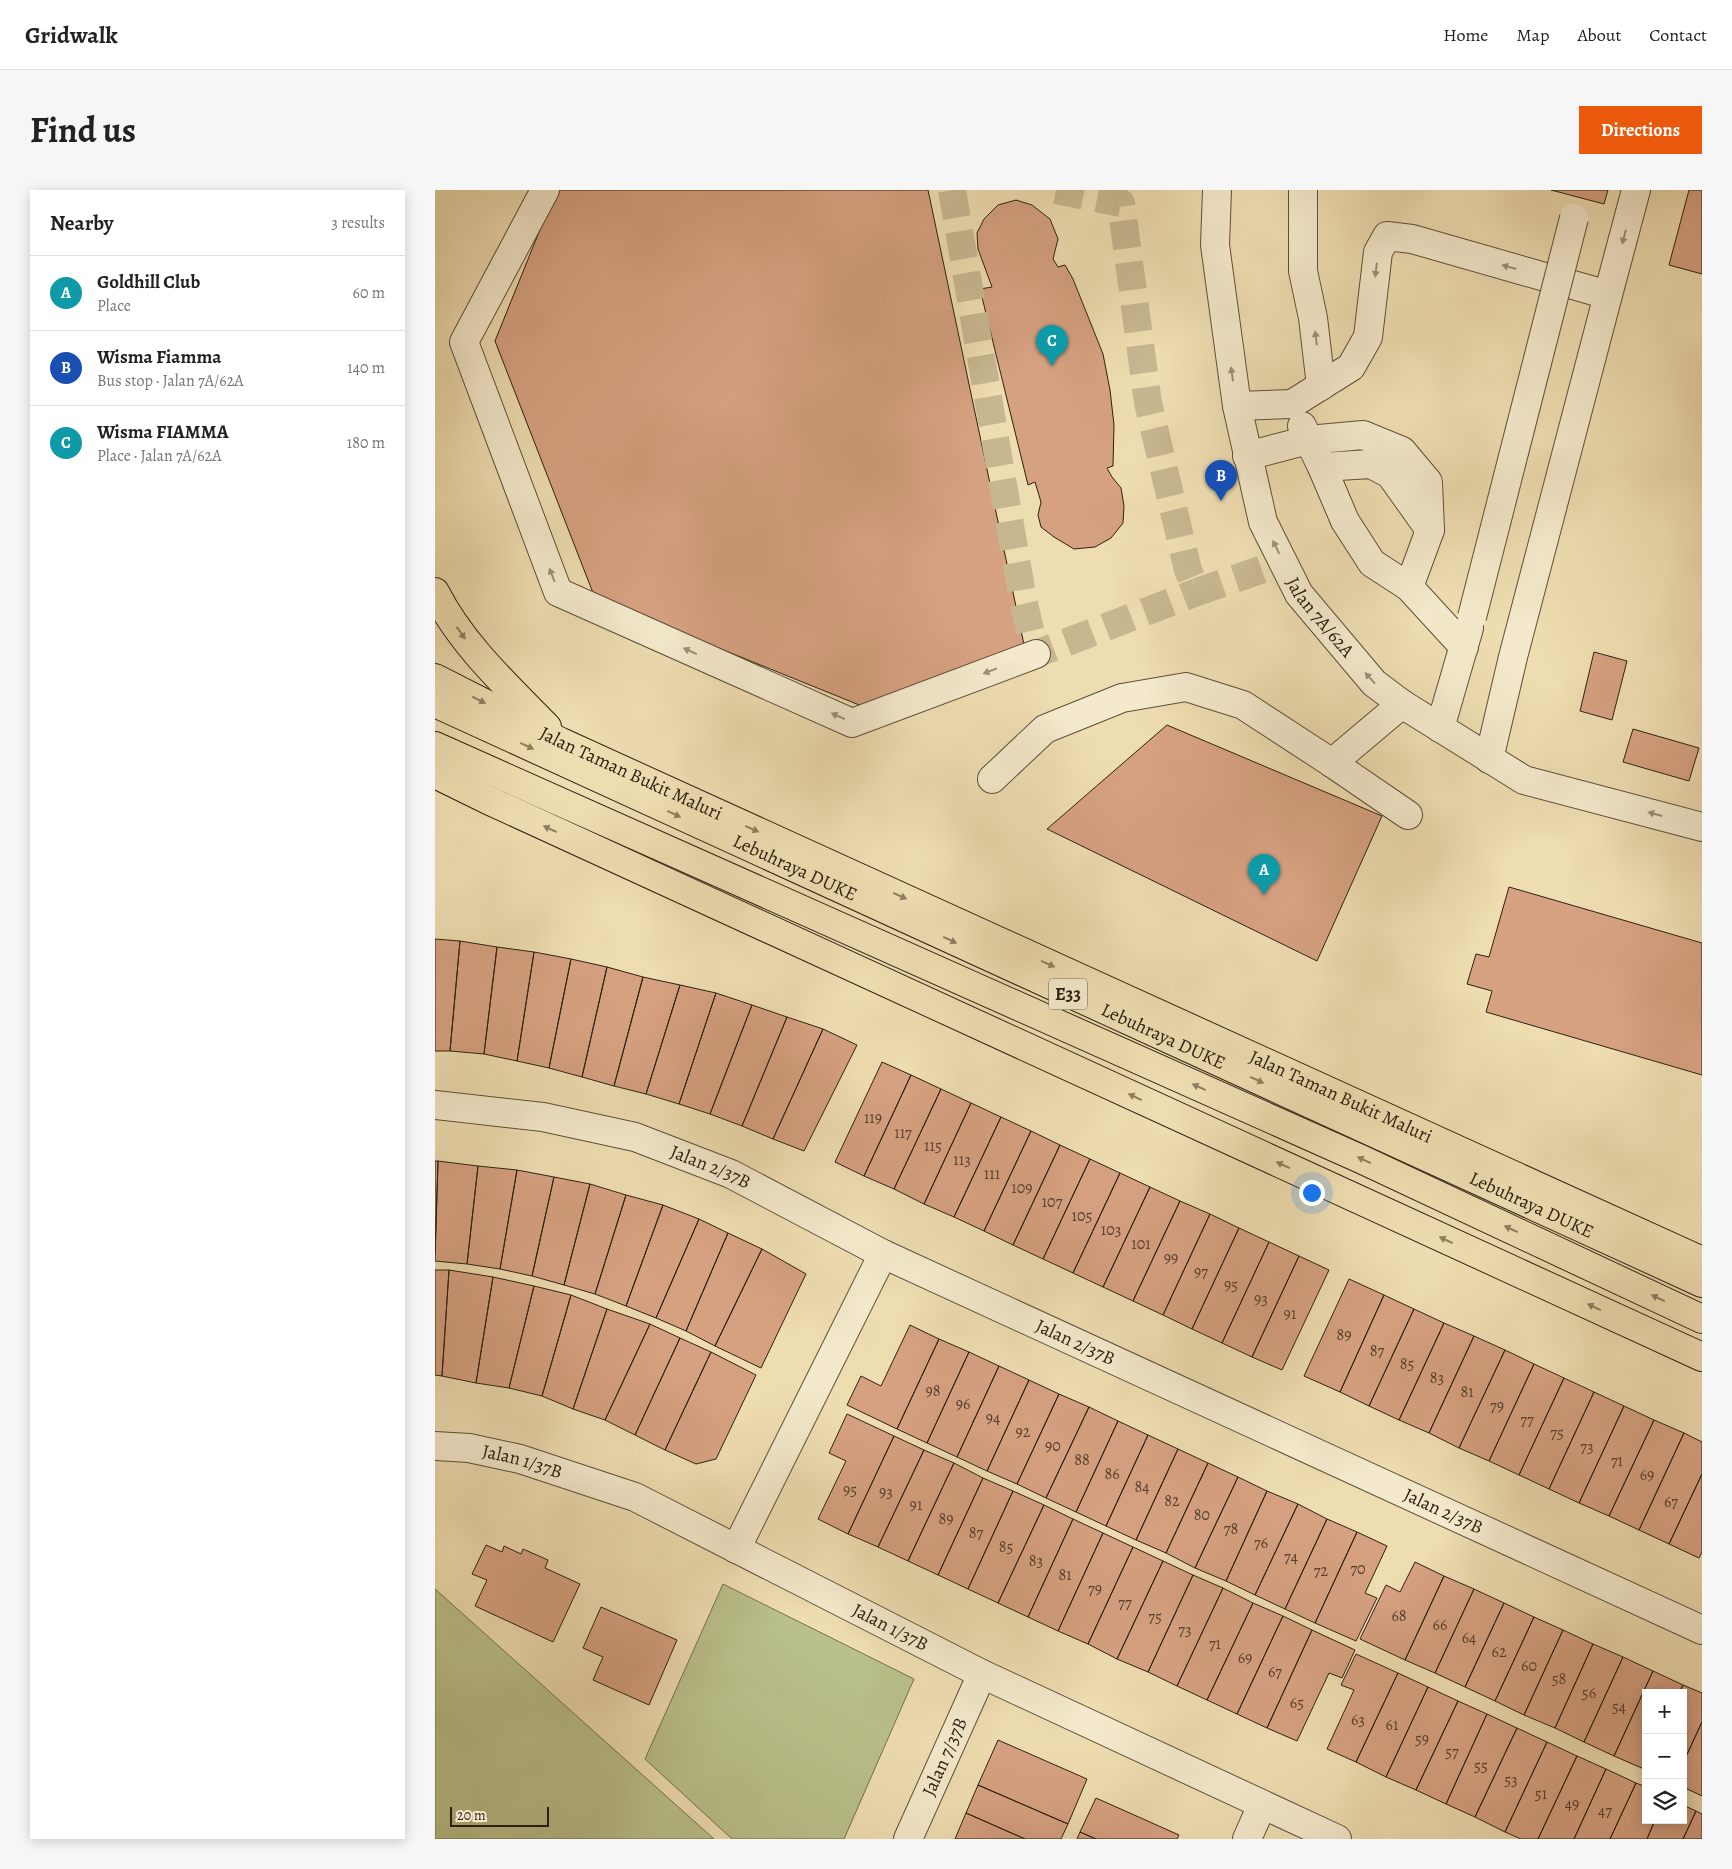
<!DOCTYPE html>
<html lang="en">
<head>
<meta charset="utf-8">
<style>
  :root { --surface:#fff; --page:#f6f6f6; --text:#222; --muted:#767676; --line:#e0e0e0; --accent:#ea580c }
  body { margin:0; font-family:Alegreya,serif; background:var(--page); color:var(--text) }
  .controls { position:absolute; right:15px; bottom:15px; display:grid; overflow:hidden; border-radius:0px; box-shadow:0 2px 12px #0003 }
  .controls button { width:45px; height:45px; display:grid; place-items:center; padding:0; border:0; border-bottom:1px solid var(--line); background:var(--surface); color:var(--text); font:25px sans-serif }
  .scale { position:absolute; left:15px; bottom:12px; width:99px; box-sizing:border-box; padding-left:5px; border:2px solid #2d2013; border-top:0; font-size:14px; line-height:18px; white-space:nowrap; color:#2d2013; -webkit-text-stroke:4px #f4e9cc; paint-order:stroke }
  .you { position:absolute; left:876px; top:1002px; width:18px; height:18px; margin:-12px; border:4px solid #fff; border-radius:50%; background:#1a73e8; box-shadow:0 0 0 8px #1a73e833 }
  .badge { display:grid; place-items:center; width:32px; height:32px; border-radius:50%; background:var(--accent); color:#fff; font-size:16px; font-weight:700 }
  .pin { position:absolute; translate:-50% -41px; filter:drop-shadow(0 1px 2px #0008) }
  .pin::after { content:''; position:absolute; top:26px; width:18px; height:15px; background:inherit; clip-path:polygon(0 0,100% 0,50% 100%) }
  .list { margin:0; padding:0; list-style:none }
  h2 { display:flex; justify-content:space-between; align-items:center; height:65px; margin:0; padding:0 20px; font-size:21px }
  h2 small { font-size:16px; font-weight:400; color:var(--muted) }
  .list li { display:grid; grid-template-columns:32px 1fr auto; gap:15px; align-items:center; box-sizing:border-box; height:75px; padding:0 20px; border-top:1px solid var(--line) }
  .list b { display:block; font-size:19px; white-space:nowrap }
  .list p { margin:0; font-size:16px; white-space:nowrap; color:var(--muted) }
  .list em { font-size:16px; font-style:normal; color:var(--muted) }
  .icon { flex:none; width:28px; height:28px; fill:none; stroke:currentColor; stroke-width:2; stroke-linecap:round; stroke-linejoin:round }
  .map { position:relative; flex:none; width:1267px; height:1649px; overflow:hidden; border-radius:0px }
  header { display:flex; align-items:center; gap:30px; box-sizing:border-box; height:70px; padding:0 25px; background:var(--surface); border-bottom:1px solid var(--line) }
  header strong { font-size:24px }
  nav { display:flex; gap:28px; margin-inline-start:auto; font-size:18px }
  .intro { display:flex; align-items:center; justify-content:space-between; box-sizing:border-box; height:120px; padding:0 30px }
  h1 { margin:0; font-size:35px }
  .button { padding:12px 22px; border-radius:0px; background:var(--accent); color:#fff; font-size:18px; font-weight:700 }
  main { display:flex; gap:30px; padding:0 30px }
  aside { flex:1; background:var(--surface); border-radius:0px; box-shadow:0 2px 12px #0003 }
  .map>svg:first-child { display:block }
  .green { fill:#b9c08b; stroke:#73704f }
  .building { fill:#d6a181; stroke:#2d2013 }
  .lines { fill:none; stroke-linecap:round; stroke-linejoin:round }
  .minor-tunnel { stroke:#c7b791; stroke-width:28; stroke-dasharray:28 14; stroke-linecap:butt }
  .minor-casing { stroke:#5d4f3a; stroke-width:30 }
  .major-casing { stroke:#2d2013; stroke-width:30 }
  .highway-casing { stroke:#2d2013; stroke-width:30 }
  .minor { stroke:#f4e9cc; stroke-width:28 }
  .major { stroke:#eeddb1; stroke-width:28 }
  .highway { stroke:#eeddb1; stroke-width:28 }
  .minor-bridge-casing { stroke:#5d4f3a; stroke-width:30; stroke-linecap:butt }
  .minor-bridge { stroke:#f4e9cc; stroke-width:28 }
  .oneway { fill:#9a8f79 }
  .oneway2 { fill:#8e7e62 }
  .labels { text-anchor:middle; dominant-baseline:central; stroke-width:4; stroke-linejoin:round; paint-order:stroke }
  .number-label { font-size:16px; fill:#57402e }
  .shield { fill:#f4e9cc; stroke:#695c4a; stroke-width:1 }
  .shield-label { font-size:18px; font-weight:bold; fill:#2d2013 }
  .street-label { font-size:19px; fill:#2d2013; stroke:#f4e9cc }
</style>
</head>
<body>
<header>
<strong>Gridwalk</strong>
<nav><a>Home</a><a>Map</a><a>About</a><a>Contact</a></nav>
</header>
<div class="intro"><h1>Find us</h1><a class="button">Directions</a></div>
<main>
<aside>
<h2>Nearby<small>3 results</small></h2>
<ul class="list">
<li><span class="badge" style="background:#0f9aa8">A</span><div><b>Goldhill Club</b><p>Place</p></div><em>60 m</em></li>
<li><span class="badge" style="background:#1a4fb4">B</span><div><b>Wisma Fiamma</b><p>Bus stop · Jalan 7A/62A</p></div><em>140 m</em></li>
<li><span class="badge" style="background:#0f9aa8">C</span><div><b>Wisma FIAMMA</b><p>Place · Jalan 7A/62A</p></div><em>180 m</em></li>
</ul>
</aside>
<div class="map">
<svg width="1267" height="1649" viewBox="0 0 1267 1649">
  <rect width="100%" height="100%" fill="#eeddb1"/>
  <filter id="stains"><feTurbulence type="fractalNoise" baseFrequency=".004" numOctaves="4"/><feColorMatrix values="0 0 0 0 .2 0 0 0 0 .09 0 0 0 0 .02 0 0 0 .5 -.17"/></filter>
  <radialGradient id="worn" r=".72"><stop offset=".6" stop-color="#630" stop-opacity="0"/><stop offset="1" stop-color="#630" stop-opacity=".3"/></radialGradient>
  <path class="green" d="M288,1394L479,1489L409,1649H297L210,1569Z
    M0,1399L279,1649H0Z"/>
  <path class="building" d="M121,0H493L591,464L444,523L160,408L60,151Z
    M1116,0H1173L1169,14Z
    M1254,0H1267V84L1234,75Z
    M581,10L597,15L615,29L623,49L618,69L623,77L630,75L638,89L668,164L675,200L679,235L678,276L672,278L677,287L686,298L689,316L688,333L676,348L660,357L639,359L619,347L606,337L603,325L606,312L600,292L593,295L545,99L557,97L543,59L542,43L549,29L563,15Z
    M1159,462L1192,471L1177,530L1145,521Z
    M732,535L947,626L882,771L612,639Z
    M1198,539L1264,558L1254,591L1188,572Z
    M1074,697L1267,753V885L1051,822L1057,801L1032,794L1041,764L1054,767Z
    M0,749L25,751L15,861H0Z
    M25,751L62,757L49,864L15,861Z
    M62,757L99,762L82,871L49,864Z
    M99,762L136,769L114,878L82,871Z
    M136,769L172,777L147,887L114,878Z
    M172,777L208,787L179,896L147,887Z
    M208,787L245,795L211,904L179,896Z
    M245,795L281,803L244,914L211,904Z
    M281,803L317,815L275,924L244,914Z
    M317,815L352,827L307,936L275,924Z
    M352,827L388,839L338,949L307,936Z
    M388,839L422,855L369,961L338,949Z
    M447,872L476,885L429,986L400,972Z
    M476,885L506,899L459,999L429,986Z
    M506,899L536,913L489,1014L459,999Z
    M536,913L566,927L519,1027L489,1014Z
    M566,927L596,941L549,1041L519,1027Z
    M596,941L625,955L578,1055L549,1041Z
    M625,955L655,969L608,1069L578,1055Z
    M655,969L685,983L638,1083L608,1069Z
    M0,971H3L0,1063Z
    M3,971L43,976L32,1074L0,1071Z
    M43,976L82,980L65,1079L32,1074Z
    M82,980L119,987L97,1086L65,1079Z
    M685,983L715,997L668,1097L638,1083Z
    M119,987L155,994L129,1095L97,1086Z
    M155,994L191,1005L160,1104L129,1095Z
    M715,997L745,1011L698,1111L668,1097Z
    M191,1005L228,1015L191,1116L160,1104Z
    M745,1011L775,1024L728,1125L698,1111Z
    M228,1015L264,1029L221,1128L191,1116Z
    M775,1024L804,1038L757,1139L728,1125Z
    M264,1029L293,1043L251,1141L221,1128Z
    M804,1038L834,1052L787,1153L757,1139Z
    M293,1043L327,1059L280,1156L251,1141Z
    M834,1052L864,1066L817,1167L787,1153Z
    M327,1059L371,1084L326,1178L280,1156Z
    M864,1066L894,1080L847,1180L817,1167Z
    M0,1080H14L7,1186L0,1185Z
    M14,1080L58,1087L41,1193L7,1186Z
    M58,1087L99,1096L74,1198L41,1193Z
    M914,1089L949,1105L905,1202L869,1186Z
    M99,1096L136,1105L107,1206L74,1198Z
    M136,1105L172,1119L138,1219L107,1206Z
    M949,1105L979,1119L934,1216L905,1202Z
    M172,1119L215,1134L170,1230L138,1219Z
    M979,1119L1009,1133L964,1230L934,1216Z
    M1009,1133L1039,1146L994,1243L964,1230Z
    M215,1134L245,1148L200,1245L170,1230Z
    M475,1135L504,1149L462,1239L412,1215L426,1186L446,1196Z
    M1039,1146L1070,1160L1024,1258L994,1243Z
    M245,1148L276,1162L230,1260L200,1245Z
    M504,1149L534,1162L492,1253L462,1239Z
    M1070,1160L1099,1174L1054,1271L1024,1258Z
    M276,1162L321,1185L281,1269L261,1274L230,1260Z
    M534,1162L564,1176L522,1267L492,1253Z
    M1099,1174L1129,1188L1084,1285L1054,1271Z
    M564,1176L594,1190L552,1281L522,1267Z
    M1129,1188L1159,1202L1114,1299L1084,1285Z
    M594,1190L624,1204L582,1294L552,1281Z
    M1159,1202L1189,1216L1144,1313L1114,1299Z
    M624,1204L654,1217L611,1308L582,1294Z
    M1189,1216L1219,1230L1174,1326L1144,1313Z
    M654,1217L683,1231L641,1322L611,1308Z
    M412,1224L459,1246L413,1344L383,1329L411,1271L394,1263Z
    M1219,1230L1249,1243L1204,1340L1174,1326Z
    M683,1231L713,1245L671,1336L641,1322Z
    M1249,1243L1267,1252V1284L1234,1354L1204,1340Z
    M713,1245L743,1259L701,1350L671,1336Z
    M459,1246L489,1260L443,1357L413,1344Z
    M743,1259L773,1273L731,1363L701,1350Z
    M489,1260L519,1273L473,1371L443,1357Z
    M519,1273L548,1288L503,1385L473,1371Z
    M773,1273L803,1287L760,1378L731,1363Z
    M1267,1284V1362L1264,1368L1234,1354Z
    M803,1287L832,1301L791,1391L760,1378Z
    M548,1288L578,1301L533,1399L503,1385Z
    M578,1301L609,1315L563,1413L533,1399Z
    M832,1301L863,1314L820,1405L791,1391Z
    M863,1314L892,1329L850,1419L820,1405Z
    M609,1315L638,1329L593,1427L563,1413Z
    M638,1329L668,1343L623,1441L593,1427Z
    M892,1329L922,1342L880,1433L850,1419Z
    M922,1342L952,1356L930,1403L942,1408L921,1451L880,1433Z
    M668,1343L698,1357L653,1454L623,1441Z
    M51,1355L67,1362L69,1356L86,1364L88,1359L113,1370L110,1378L145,1394L118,1452L40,1416L52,1390L37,1384Z
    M698,1357L728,1371L682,1469L653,1454Z
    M728,1371L758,1385L713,1482L682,1469Z
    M980,1372L1009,1386L970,1470L925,1449L951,1395L965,1402Z
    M758,1385L788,1398L742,1496L713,1482Z
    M1009,1386L1039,1399L1000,1483L970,1470Z
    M788,1398L818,1413L772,1510L742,1496Z
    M1039,1399L1069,1413L1030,1497L1000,1483Z
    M818,1413L848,1426L802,1524L772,1510Z
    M1069,1413L1099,1427L1060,1511L1030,1497Z
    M166,1417L242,1450L214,1515L158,1490L168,1467L148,1458Z
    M848,1426L877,1440L832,1538L802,1524Z
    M1099,1427L1128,1440L1089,1525L1060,1511Z
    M877,1440L920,1460L907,1488L894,1483L862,1551L832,1538Z
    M1128,1440L1158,1454L1120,1538L1089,1525Z
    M1158,1454L1188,1467L1149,1552L1120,1538Z
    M921,1464L963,1483L921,1572L892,1559L919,1500L906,1495Z
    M1188,1467L1218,1481L1179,1566L1149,1552Z
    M1218,1481L1248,1495L1244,1503H1211V1576L1209,1579L1179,1566Z
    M963,1483L993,1497L951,1587L921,1572Z
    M1248,1495L1267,1503V1532L1248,1573V1503H1244Z
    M993,1497L1023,1511L981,1600L951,1587Z
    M1023,1511L1052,1524L1011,1614L981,1600Z
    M1052,1524L1082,1538L1040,1627L1011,1614Z
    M1267,1532V1606L1248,1597V1573Z
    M1082,1538L1112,1552L1070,1642L1040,1627Z
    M563,1550L652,1589L633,1634L543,1595Z
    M1112,1552L1142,1566L1103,1649H1086L1070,1642Z
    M1142,1566L1171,1579L1139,1649H1103Z
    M1171,1579L1201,1593L1175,1649H1139Z
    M1201,1593L1211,1597V1630H1220L1212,1649H1175Z
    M543,1595L633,1634L626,1649H590L531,1623Z
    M661,1608L744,1645L742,1649H661L645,1642Z
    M1248,1615L1261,1621L1248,1649H1212L1220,1630H1248Z
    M1261,1621L1267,1624V1649H1248Z
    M531,1623L590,1649H520Z
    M645,1642L661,1649H642Z"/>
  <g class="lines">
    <path class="minor-tunnel" d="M517,0L588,410L601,464L762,402
      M621,0L686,13L713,213L753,380L762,402L848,372"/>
    <g class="minor-casing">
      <g id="minor">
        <path d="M110,0L29,152L123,402L417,533L601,464"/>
        <path id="s1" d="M782,0L780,55L802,216L828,332L864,404L939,493L967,514L1089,590L1267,637"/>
        <path d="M868,0V81L878,128L886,196"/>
        <path d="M802,216L857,214L916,177L933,147L943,62L952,46L977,49L1173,105L1201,0"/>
        <path d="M867,236L887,277L910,331L937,373L974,397"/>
        <path d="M812,266L873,250L928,245L967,261L993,292L995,340L974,397L1029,457"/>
        <path d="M887,277L936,274L955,284L995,340"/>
        <path d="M1005,538L1034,438"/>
        <path d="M1054,569L1078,467L1173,105"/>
        <path d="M897,573L967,514"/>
        <path d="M557,589L610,539L687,508L751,497L808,515L897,573L973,625"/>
        <path id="s2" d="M0,915L108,927L200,947L296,984L448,1064L1267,1440"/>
        <path id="s3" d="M0,1256L34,1258L85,1269L200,1307L547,1484L902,1649"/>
        <path d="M301,1359L448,1064"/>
        <path id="s4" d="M473,1649L547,1484"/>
        <path d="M812,1649L827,1615"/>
      </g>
    </g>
    <g class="major-casing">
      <g id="major">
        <path d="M0,402C27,455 71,495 112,537"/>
        <path id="s5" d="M0,488L126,552L1267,1071"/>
        <path d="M0,584L53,610L1267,1167"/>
      </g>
    </g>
    <g class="highway-casing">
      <g id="highway">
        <path id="s6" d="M0,513L1267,1093"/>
        <path d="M0,556L928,970L1267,1129"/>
      </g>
    </g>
    <use href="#minor" class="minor"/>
    <use href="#major" class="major"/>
    <use href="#highway" class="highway"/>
    <g class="minor-bridge-casing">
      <path id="minor-bridge" d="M1037,427L1139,28"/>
    </g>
    <use href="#minor-bridge" class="minor-bridge"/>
  </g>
  <defs><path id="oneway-solid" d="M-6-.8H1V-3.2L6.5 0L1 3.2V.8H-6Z" transform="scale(1.25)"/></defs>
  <g class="oneway">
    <use href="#oneway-solid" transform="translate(1189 47) rotate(105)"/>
    <use href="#oneway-solid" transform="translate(1074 77) rotate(-164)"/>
    <use href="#oneway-solid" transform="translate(941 80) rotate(97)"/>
    <use href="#oneway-solid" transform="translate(881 148) rotate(-97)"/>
    <use href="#oneway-solid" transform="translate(797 184) rotate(-98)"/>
    <use href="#oneway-solid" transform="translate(841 357) rotate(-116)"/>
    <use href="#oneway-solid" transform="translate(117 385) rotate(-111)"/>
    <use href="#oneway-solid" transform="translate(255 461) rotate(-156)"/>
    <use href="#oneway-solid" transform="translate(555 481) rotate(159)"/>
    <use href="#oneway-solid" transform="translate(935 488) rotate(-132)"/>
    <use href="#oneway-solid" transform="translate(403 526) rotate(-156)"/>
    <use href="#oneway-solid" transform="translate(1220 624) rotate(-165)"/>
  </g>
  <g class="oneway2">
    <use href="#oneway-solid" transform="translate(26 443) rotate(55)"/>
    <use href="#oneway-solid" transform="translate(44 510) rotate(27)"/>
    <use href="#oneway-solid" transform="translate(92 556) rotate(25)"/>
    <use href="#oneway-solid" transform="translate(239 624) rotate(25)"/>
    <use href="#oneway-solid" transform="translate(115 639) rotate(-155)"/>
    <use href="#oneway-solid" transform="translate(317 639) rotate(24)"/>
    <use href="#oneway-solid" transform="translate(465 706) rotate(24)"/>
    <use href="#oneway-solid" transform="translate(515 750) rotate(25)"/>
    <use href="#oneway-solid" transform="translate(613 774) rotate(24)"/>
    <use href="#oneway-solid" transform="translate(822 890) rotate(25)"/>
    <use href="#oneway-solid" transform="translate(764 897) rotate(-156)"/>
    <use href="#oneway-solid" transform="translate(700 907) rotate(-155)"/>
    <use href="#oneway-solid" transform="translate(929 970) rotate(-155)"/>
    <use href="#oneway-solid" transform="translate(848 975) rotate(-155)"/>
    <use href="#oneway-solid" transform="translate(1076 1039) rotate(-155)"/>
    <use href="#oneway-solid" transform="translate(1011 1050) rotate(-155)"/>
    <use href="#oneway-solid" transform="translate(1223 1108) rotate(-155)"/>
    <use href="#oneway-solid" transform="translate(1159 1117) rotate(-155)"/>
  </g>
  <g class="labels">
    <g class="number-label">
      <text x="438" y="928">119</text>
      <text x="468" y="943">117</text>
      <text x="498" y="956">115</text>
      <text x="527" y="970">113</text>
      <text x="557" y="984">111</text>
      <text x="587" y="998">109</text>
      <text x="617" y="1012">107</text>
      <text x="647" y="1026">105</text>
      <text x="676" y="1040">103</text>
      <text x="706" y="1054">101</text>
      <text x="736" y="1068">99</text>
      <text x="766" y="1082">97</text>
      <text x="796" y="1095">95</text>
      <text x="826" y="1109">93</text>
      <text x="855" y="1124">91</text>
      <text x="909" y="1145">89</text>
      <text x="942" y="1161">87</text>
      <text x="972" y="1174">85</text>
      <text x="1002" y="1188">83</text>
      <text x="498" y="1201">98</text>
      <text x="1032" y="1202">81</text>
      <text x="528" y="1214">96</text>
      <text x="1062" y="1216">79</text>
      <text x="558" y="1228">94</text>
      <text x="1092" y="1230">77</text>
      <text x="588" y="1242">92</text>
      <text x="1122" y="1243">75</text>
      <text x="618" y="1256">90</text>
      <text x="1152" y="1257">73</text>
      <text x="647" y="1270">88</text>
      <text x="1182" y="1271">71</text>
      <text x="677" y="1284">86</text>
      <text x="1212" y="1285">69</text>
      <text x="707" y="1297">84</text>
      <text x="415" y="1300">95</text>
      <text x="451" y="1302">93</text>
      <text x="737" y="1311">82</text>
      <text x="1236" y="1312">67</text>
      <text x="481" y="1315">91</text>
      <text x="767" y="1325">80</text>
      <text x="511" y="1329">89</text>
      <text x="796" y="1339">78</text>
      <text x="541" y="1343">87</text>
      <text x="826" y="1353">76</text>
      <text x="571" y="1357">85</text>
      <text x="856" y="1367">74</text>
      <text x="601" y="1371">83</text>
      <text x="923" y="1379">70</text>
      <text x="886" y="1381">72</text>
      <text x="630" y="1385">81</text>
      <text x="660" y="1399">79</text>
      <text x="690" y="1413">77</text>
      <text x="964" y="1426">68</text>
      <text x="720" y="1427">75</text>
      <text x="1005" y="1435">66</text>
      <text x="750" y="1440">73</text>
      <text x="1034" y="1448">64</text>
      <text x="780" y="1454">71</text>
      <text x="1064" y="1462">62</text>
      <text x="810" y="1468">69</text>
      <text x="1094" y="1476">60</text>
      <text x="840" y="1482">67</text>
      <text x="1124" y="1489">58</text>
      <text x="1154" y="1503">56</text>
      <text x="862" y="1513">65</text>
      <text x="1184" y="1517">54</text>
      <text x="923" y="1530">63</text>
      <text x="957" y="1535">61</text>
      <text x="987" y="1549">59</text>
      <text x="1017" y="1562">57</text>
      <text x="1046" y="1576">55</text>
      <text x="1076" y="1590">53</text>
      <text x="1106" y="1604">51</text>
      <text x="1137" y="1614">49</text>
      <text x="1170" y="1621">47</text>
    </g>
    <rect class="shield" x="614" y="788.5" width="38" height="31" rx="4"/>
    <g class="shield-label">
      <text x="633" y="804">E33</text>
    </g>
    <g class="street-label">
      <text stroke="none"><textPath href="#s1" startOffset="448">Jalan 7A/62A</textPath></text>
      <text stroke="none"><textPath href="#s5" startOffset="218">Jalan Taman Bukit Maluri</textPath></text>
      <text stroke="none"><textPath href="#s6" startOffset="396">Lebuhraya DUKE</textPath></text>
      <text stroke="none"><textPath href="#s6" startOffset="801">Lebuhraya DUKE</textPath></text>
      <text stroke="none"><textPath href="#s5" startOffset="998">Jalan Taman Bukit Maluri</textPath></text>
      <text stroke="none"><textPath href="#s2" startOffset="284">Jalan 2/37B</textPath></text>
      <text stroke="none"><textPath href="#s6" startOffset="1206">Lebuhraya DUKE</textPath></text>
      <text stroke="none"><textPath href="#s2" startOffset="689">Jalan 2/37B</textPath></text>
      <text stroke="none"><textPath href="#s3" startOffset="89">Jalan 1/37B</textPath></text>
      <text stroke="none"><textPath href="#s2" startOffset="1094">Jalan 2/37B</textPath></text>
      <text stroke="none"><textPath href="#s3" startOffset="494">Jalan 1/37B</textPath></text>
      <text stroke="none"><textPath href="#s4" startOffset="90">Jalan 7/37B</textPath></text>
    </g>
  </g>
  <rect width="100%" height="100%" filter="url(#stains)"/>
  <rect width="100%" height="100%" fill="url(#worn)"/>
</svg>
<div class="controls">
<button>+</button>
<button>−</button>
<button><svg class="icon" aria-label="layers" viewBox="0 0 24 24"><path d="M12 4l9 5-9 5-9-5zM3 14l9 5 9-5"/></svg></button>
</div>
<div class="scale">20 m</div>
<div class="you"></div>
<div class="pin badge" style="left:829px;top:705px;background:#0f9aa8">A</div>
<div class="pin badge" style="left:786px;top:311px;background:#1a4fb4">B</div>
<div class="pin badge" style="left:617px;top:176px;background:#0f9aa8">C</div>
</div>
</main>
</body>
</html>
